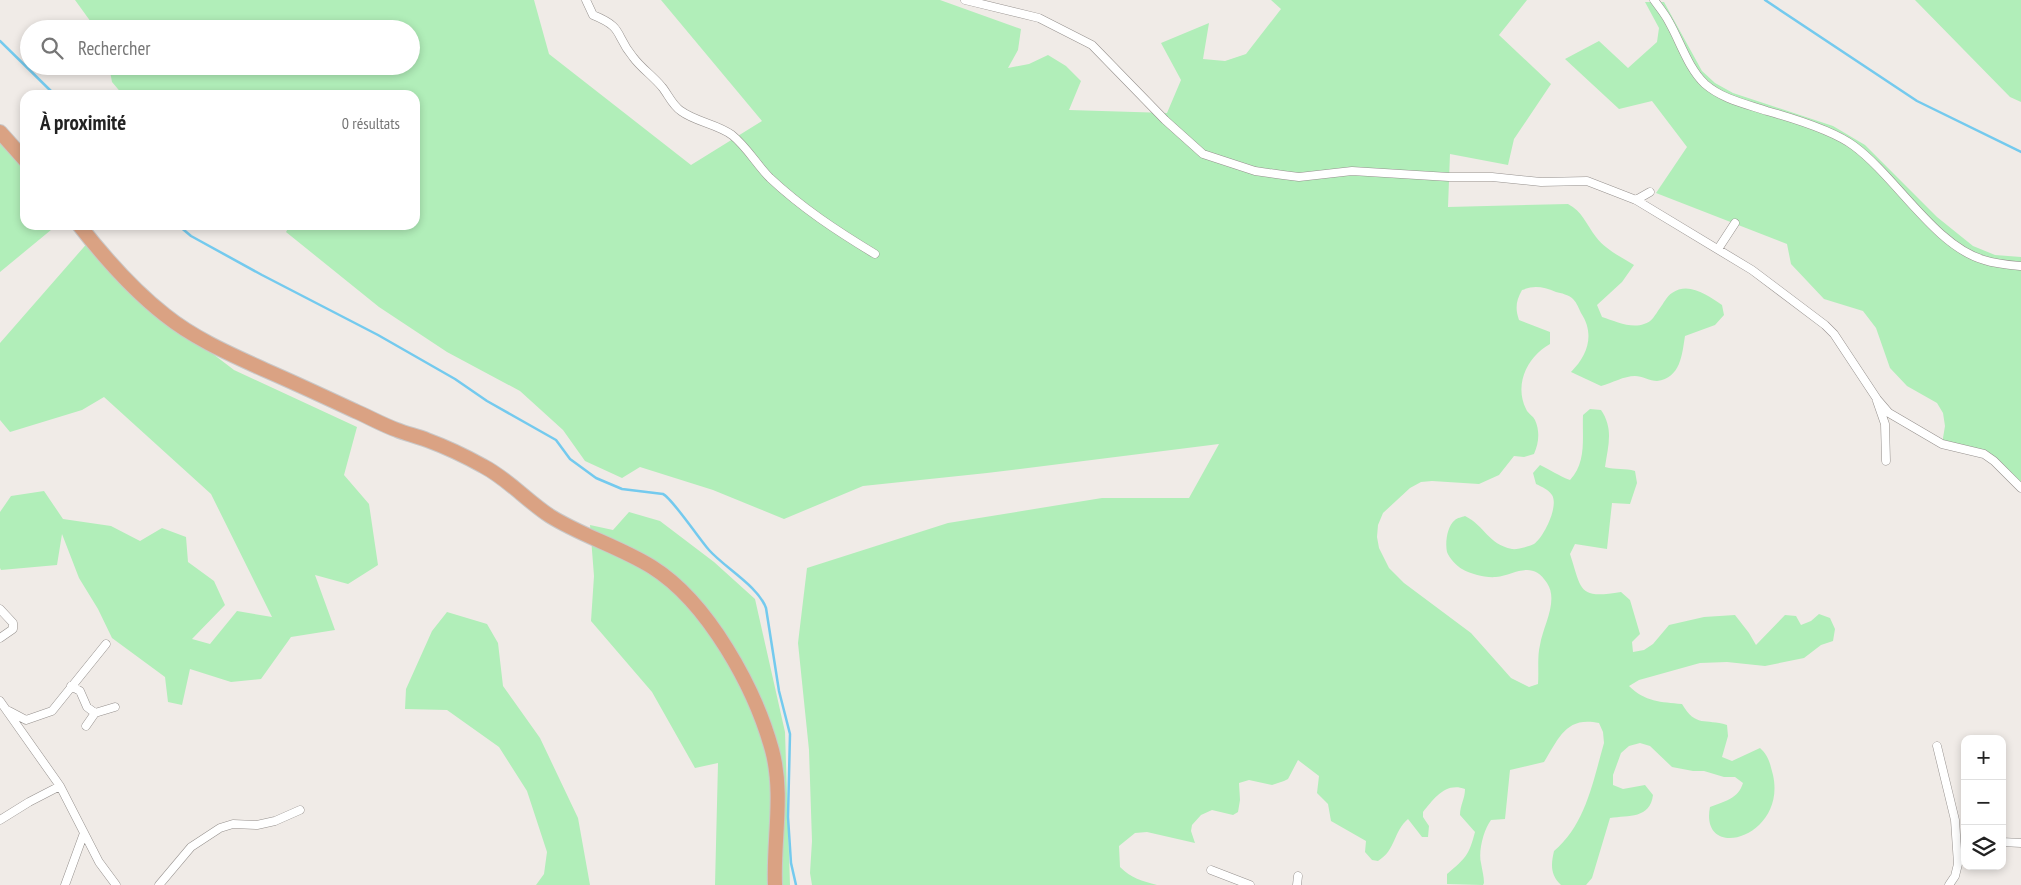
<!DOCTYPE html>
<html lang="fr">
<head>
<meta charset="utf-8">
<style>
  :root { --surface:#fff; --page:#f2f2f2; --text:#222; --muted:#767676; --line:#e0e0e0 }
  body { margin:0; font-family:"PT Sans Narrow",sans-serif; background:var(--page); color:var(--text) }
  .controls { position:absolute; right:15px; bottom:15px; display:grid; overflow:hidden; border-radius:10px; box-shadow:0 2px 8px #0003 }
  .controls button { width:45px; height:45px; display:grid; place-items:center; padding:0; border:0; border-bottom:1px solid var(--line); background:var(--surface); color:var(--text); font:25px sans-serif }
  .list { margin:0; padding:0; list-style:none }
  h2 { display:flex; justify-content:space-between; align-items:center; height:65px; margin:0; padding:0 20px; font-size:21px }
  h2 small { font-size:16px; font-weight:400; color:var(--muted) }
  .icon { flex:none; width:28px; height:28px; fill:none; stroke:currentColor; stroke-width:2; stroke-linecap:round; stroke-linejoin:round }
  .map { position:relative; flex:none; width:2021px; height:885px; overflow:hidden }
  .search { position:absolute; background:var(--surface); box-shadow:0 2px 8px #0003; left:20px; top:20px; width:400px; height:55px; display:flex; align-items:center; gap:12px; box-sizing:border-box; padding:0 18px; border-radius:28px; color:var(--muted); font-size:19px }
  .panel { position:absolute; background:var(--surface); box-shadow:0 2px 8px #0003; left:20px; top:90px; width:400px; height:140px; border-radius:15px }
  .map>svg:first-child { display:block }
  .green { fill:#b1eeb9 }
  .lines { fill:none; stroke-linecap:round; stroke-linejoin:round }
  .stream { stroke:#74caee; stroke-width:2.5 }
  .minor-casing { stroke:#96918e; stroke-width:9 }
  .trunk-casing { stroke:#c9c8c8; stroke-width:16 }
  .minor { stroke:#fff; stroke-width:8 }
  .trunk { stroke:#daa283; stroke-width:14 }
</style>
</head>
<body>
<div class="map">
<svg width="2021" height="885" viewBox="0 0 2021 885">
  <rect width="100%" height="100%" fill="#f0ebe7"/>
  <path class="green" d="M75,0H534L549,54L691,165L762,121L661,0H940L1021,29L1018,50L1008,68L1029,64L1048,55L1066,66L1081,81L1069,110L1167,113L1181,80L1161,43L1209,23L1203,59L1225,61L1246,54L1281,9L1271,0H1527L1499,35L1551,84L1514,139L1508,165L1450,154L1448,207L1568,204C1582,211 1586,224 1596,237C1606,250 1621,257 1634,265L1622,282L1597,305L1602,317C1615,321 1631,329 1644,324C1652,322 1655,315 1660,308C1663,304 1667,296 1672,293C1689,281 1708,296 1722,305L1724,315L1715,325L1685,336C1682,354 1681,378 1657,381C1650,381 1642,376 1635,376C1624,376 1612,383 1601,386L1571,372C1588,355 1595,334 1581,313C1579,309 1577,303 1573,299C1569,295 1561,293 1556,292C1543,287 1535,285 1522,290C1516,301 1515,308 1519,320L1550,332V344C1527,357 1513,385 1527,411C1529,414 1533,416 1535,420C1540,431 1539,443 1534,454L1524,457L1514,456L1499,475L1479,484L1432,481L1421,482L1410,488L1383,513L1378,525L1377,537L1379,548L1389,568L1404,583L1471,633L1511,678L1529,687L1538,684C1539,671 1537,657 1540,645C1543,626 1559,601 1547,583C1532,559 1515,575 1496,577C1485,578 1471,574 1462,569C1457,566 1449,558 1447,552C1445,543 1447,526 1455,520C1457,518 1462,517 1465,516C1485,526 1488,544 1512,549C1517,550 1530,546 1534,544C1544,537 1559,506 1552,495C1548,489 1542,487 1536,484L1533,473L1540,465C1551,470 1559,476 1570,480C1587,462 1582,438 1583,415L1590,409L1601,410C1614,429 1608,446 1605,467C1616,470 1625,468 1635,471L1637,483L1630,504L1612,503L1607,549L1575,544L1570,554C1582,591 1578,599 1621,592L1630,600L1640,634L1632,642L1633,652L1644,650L1653,644L1669,625L1704,617L1735,615L1749,633L1756,645L1785,615L1796,616L1801,625L1811,621L1819,614L1830,618L1835,629L1833,641L1821,645L1804,658L1765,666L1727,662L1700,663L1639,680L1629,686C1645,702 1661,702 1682,704C1696,728 1705,718 1727,725L1728,736L1722,757L1732,761L1760,748C1769,756 1770,764 1773,775C1787,838 1699,863 1710,807C1725,801 1738,799 1743,783L1735,777H1724L1704,771H1693L1672,767L1650,746L1640,743L1629,746L1621,753L1613,775V785L1623,789L1645,785L1653,795C1650,819 1629,815 1610,818L1592,878L1586,885H1561C1550,875 1551,864 1554,851C1586,824 1593,781 1604,743L1603,732L1599,723C1566,716 1559,738 1544,762L1510,770L1505,819L1491,820C1484,829 1478,851 1481,863C1482,870 1484,876 1484,883L1483,885L1447,884V874C1466,858 1469,855 1475,832L1460,815C1460,805 1465,799 1465,789C1445,782 1434,799 1423,812V817L1429,826L1428,837H1422L1408,819C1393,832 1396,850 1378,861L1372,860L1365,852L1366,841L1331,821L1328,804L1317,793L1319,776L1298,760L1288,779L1284,781L1272,785L1249,780L1239,783L1240,800L1238,812L1233,815L1212,810L1201,815L1192,825L1191,831L1195,843L1147,832L1135,833L1119,846L1120,867C1131,878 1142,881 1157,885H812L810,873L812,841L809,750L798,643L807,568L948,523L1102,498H1189L1219,444L987,473L863,486L784,519L713,490L640,467L622,478L585,461L563,430L520,391L447,352L379,307L286,232L290,225H415V95H123L112,82L109,66H411V29H96Z
    M1915,0H2021V102L2010,97Z
    M1645,2H1664L1702,71L1715,83L1733,93L1833,126L1865,145L1937,217L1973,246L1995,255L2021,257V488L1994,461L1942,444L1945,426L1943,413L1937,403L1907,386L1890,368L1876,328L1863,311L1824,299L1791,264L1787,244L1656,193L1687,147L1652,101L1619,109L1565,59L1599,41L1628,68L1657,42L1659,28Z
    M0,132L25,160V225H57L0,272Z
    M90,240L162,315L234,370L357,427L344,475L369,504L378,565L348,584L315,575L335,630L291,637L261,679L231,682L190,669L182,705L168,702L165,677L112,638L98,609L79,578L62,534L57,565L1,570L0,568V512L11,496L44,491L63,519L111,526L140,541L162,528L186,537L188,562L214,581L225,605L192,639L210,644L237,611L272,617L211,494L104,397L82,410L10,432L0,420V343Z
    M629,512L660,521L714,562L755,599L785,732L790,885H715L718,763L695,768L652,692L591,621L594,576L590,525L613,530Z
    M447,612L487,624L498,643L503,686L540,738L578,818L590,885H536L544,874L547,852L527,791L499,747L447,710L405,709L406,689L432,631Z"/>
  <g class="lines">
    <path class="stream" d="M1765,0L1917,101L2021,152
      M0,41L55,95
      M178,225L191,236L262,275L378,335L455,379L487,401L556,440L570,459L596,478L622,489L663,494C672,498 699,539 709,550C725,568 758,586 766,608L779,691L790,734L788,817L791,863L796,885"/>
    <g class="minor-casing">
      <path id="minor" d="M586,0L593,15C625,28 614,34 633,57C641,68 653,76 662,87C668,94 672,105 681,111C696,122 717,124 732,135C747,147 757,165 770,178C802,208 837,231 875,254
        M965,0L1039,18L1092,45L1165,120L1203,154L1255,171L1283,175L1299,177L1352,171L1449,177H1492L1541,182L1587,181L1636,200L1752,270L1825,325L1834,334L1877,399L1889,413L1942,444L1984,454L1994,461L2021,488
        M1654,0C1659,7 1665,14 1669,22C1680,41 1688,68 1705,84C1722,99 1746,104 1767,111C1792,118 1834,131 1854,146C1896,177 1935,246 1984,260C1996,264 2009,265 2021,266
        M1636,200L1650,192
        M1718,249L1735,223
        M1877,401L1885,424L1886,461
        M0,609L13,623V629L0,638
        M71,686L80,691L87,707L95,713L86,726
        M0,701L60,786L99,862L116,885
        M9,711L26,720L52,711L106,644
        M95,713L115,707
        M1937,746L1955,820L1958,864L1955,876L1949,885
        M0,820L29,802L60,786
        M2002,842L2021,843
        M1211,870L1250,885
        M65,885L84,833
        M159,885L191,847L220,828L233,824L257,825L275,821L300,810
        M1297,885L1298,876"/>
    </g>
    <g class="trunk-casing">
      <path id="trunk" d="M0,132L25,160
        M79,225C104,257 133,290 165,315C195,339 230,354 265,370C295,383 325,397 355,411C369,417 383,425 397,430C407,434 417,436 427,440C446,447 465,456 483,466C508,479 527,501 550,516C582,536 620,547 652,567C708,602 755,688 772,750C784,794 773,841 775,885"/>
    </g>
    <use href="#minor" class="minor"/>
    <use href="#trunk" class="trunk"/>
  </g>
</svg>
<div class="controls">
<button>+</button>
<button>−</button>
<button><svg class="icon" aria-label="layers" viewBox="0 0 24 24"><path d="M12 4l9 5-9 5-9-5zM3 14l9 5 9-5"/></svg></button>
</div>
<div class="search"><svg class="icon" aria-label="search" viewBox="0 0 24 24"><circle cx="10" cy="10" r="6"/><path d="M15 15l6 6"/></svg>Rechercher</div>
<section class="panel">
<h2>À proximité<small>0 résultats</small></h2>
<ul class="list">
</ul>
</section>
</div>
</body>
</html>
